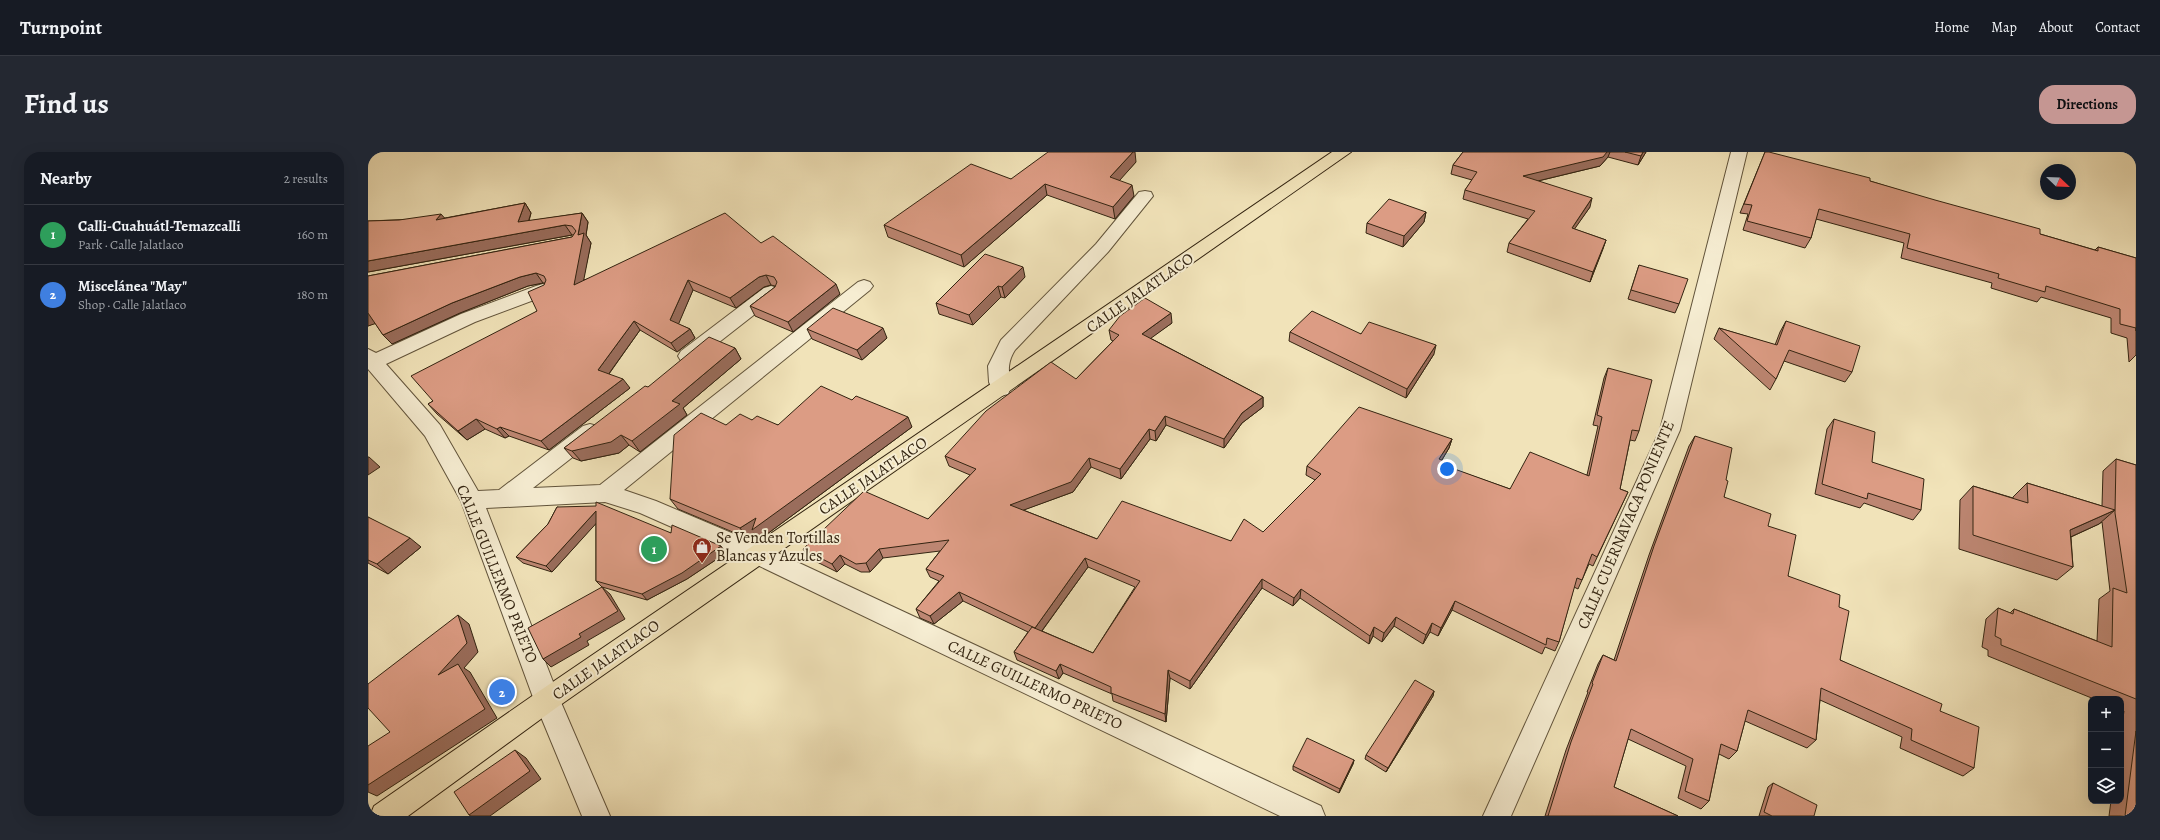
<!DOCTYPE html>
<html lang="en">
<head>
<meta charset="utf-8">
<style>
  :root { --surface:#171b24; --page:#242831; --text:#f1f3f6; --muted:#9ea1a6; --line:#363941; --accent:#c59692 }
  body { margin:0; font-family:Alegreya,serif; background:var(--page); color:var(--text) }
  .controls { position:absolute; right:12px; bottom:12px; display:grid; overflow:hidden; border-radius:8px; box-shadow:0 4px 16px #0002 }
  .controls button { width:36px; height:36px; display:grid; place-items:center; padding:0; border:0; border-bottom:1px solid var(--line); background:var(--surface); color:var(--text); font:20px sans-serif }
  .compass { position:absolute; left:1672px; top:12px; width:36px; height:36px; border-radius:50%; background:var(--surface); box-shadow:0 4px 16px #0002; rotate:113deg }
  .you { position:absolute; left:1079px; top:317px; width:14px; height:14px; margin:-10px; border:3px solid #fff; border-radius:50%; background:#1a73e8; box-shadow:0 0 0 6px #1a73e833 }
  .badge { display:grid; place-items:center; width:26px; height:26px; border-radius:50%; background:var(--accent); color:#fff; font-size:13px; font-weight:700 }
  .pin { position:absolute; translate:-50% -50%; border:2px solid #fff; box-shadow:0 1px 4px #0006 }
  .list { margin:0; padding:0; list-style:none }
  h2 { display:flex; justify-content:space-between; align-items:center; height:52px; margin:0; padding:0 16px; font-size:17px }
  h2 small { font-size:13px; font-weight:400; color:var(--muted) }
  .list li { display:grid; grid-template-columns:26px 1fr auto; gap:12px; align-items:center; box-sizing:border-box; height:60px; padding:0 16px; border-top:1px solid var(--line) }
  .list b { display:block; font-size:15px; white-space:nowrap }
  .list p { margin:0; font-size:13px; white-space:nowrap; color:var(--muted) }
  .list em { font-size:13px; font-style:normal; color:var(--muted) }
  .icon { flex:none; width:22px; height:22px; fill:none; stroke:currentColor; stroke-width:2; stroke-linecap:round; stroke-linejoin:round }
  .map { position:relative; flex:none; width:1768px; height:664px; overflow:hidden; border-radius:16px }
  header { display:flex; align-items:center; gap:24px; box-sizing:border-box; height:56px; padding:0 20px; background:var(--surface); border-bottom:1px solid var(--line) }
  header strong { font-size:19px }
  nav { display:flex; gap:22px; margin-inline-start:auto; font-size:14px }
  .intro { display:flex; align-items:center; justify-content:space-between; box-sizing:border-box; height:96px; padding:0 24px }
  h1 { margin:0; font-size:28px }
  .button { padding:10px 18px; border-radius:16px; background:var(--accent); color:#111; font-size:14px; font-weight:700 }
  main { display:flex; gap:24px; padding:0 24px }
  aside { flex:1; background:var(--surface); border-radius:16px; box-shadow:0 4px 16px #0002 }
  .map>svg:first-child { display:block }
  .lines { fill:none; stroke-linecap:round; stroke-linejoin:round }
  .minor-casing { stroke:#62543b; stroke-width:2 }
  .major-casing { stroke:#332411; stroke-width:2 }
  .minor { fill:#f6edd2; fill-rule:evenodd }
  .major { fill:#f1e3b9; fill-rule:evenodd }
  .wall { fill:#bd8672; stroke:#332411; fill-rule:evenodd }
  .shaded-wall { fill:#9a6d5c; stroke:#332411 }
  .building { fill:#dc9c84; stroke:#332411 }
  .labels { text-anchor:middle; dominant-baseline:central; stroke-width:4; stroke-linejoin:round; paint-order:stroke }
  .street-label { font-size:16px; fill:#332411; stroke:#f6edd2 }
  .poi-label { font-size:16px; fill:#332411; stroke:#f6edd2; text-anchor:start }
</style>
</head>
<body>
<header>
<strong>Turnpoint</strong>
<nav><a>Home</a><a>Map</a><a>About</a><a>Contact</a></nav>
</header>
<div class="intro"><h1>Find us</h1><a class="button">Directions</a></div>
<main>
<aside>
<h2>Nearby<small>2 results</small></h2>
<ul class="list">
<li><span class="badge" style="background:#2e9e5b">1</span><div><b>Calli-Cuahuátl-Temazcalli</b><p>Park · Calle Jalatlaco</p></div><em>160 m</em></li>
<li><span class="badge" style="background:#3f7fe0">2</span><div><b>Miscelánea &quot;May&quot;</b><p>Shop · Calle Jalatlaco</p></div><em>180 m</em></li>
</ul>
</aside>
<div class="map">
<svg width="1768" height="664" viewBox="0 0 1768 664">
  <rect width="100%" height="100%" fill="#f1e3b9"/>
  <filter id="stains"><feTurbulence type="fractalNoise" baseFrequency=".005" numOctaves="4"/><feColorMatrix values="0 0 0 0 .2 0 0 0 0 .09 0 0 0 0 .02 0 0 0 .5 -.17"/></filter>
  <radialGradient id="worn" r=".72"><stop offset=".6" stop-color="#630" stop-opacity="0"/><stop offset="1" stop-color="#630" stop-opacity=".3"/></radialGradient>
  <g class="lines">
    <g class="minor-casing">
      <path id="minor" d="M1363,0H1379L1312,278L1143,664H1115L1292,278Z
        M777,39L783,40L785,44L740,100L647,198C634,218 647,231 640,242L633,244L626,242L621,230L620,214L633,188L728,92L771,40Z
        M496,128L502,130L505,134L502,138L256,338L288,349L399,396L953,654L957,664H912L383,410L272,361L237,350L118,356L192,548L242,664H214L166,548L93,349L57,284L0,217V197L8,201L93,162L168,134L175,132L182,134L184,138L182,142L107,170L18,212L72,273L110,339L131,338L215,274L222,272L229,274L233,280L229,286L165,336L232,333L490,130Z
        M403,134L410,136L412,140L410,144L327,209L320,211L313,209L310,204L313,199L396,136Z"/>
    </g>
    <g class="major-casing">
      <path id="major" d="M964,0H983L188,556L40,664H2L6,654L170,540Z"/>
    </g>
    <use href="#minor" class="minor"/>
    <use href="#major" class="major"/>
  </g>
  <path class="wall" d="M1095,0H1278L1270,13L1240,5L1232,14L1170,29L1222,55L1206,77L1238,88L1222,130L1139,100L1141,91L1160,67L1095,47L1097,38L1104,28L1083,22L1085,13Z
    M1397,0L1502,29L1672,82L1727,98L1730,95L1768,106V203L1761,210L1759,186L1743,181V166L1673,145L1669,150L1623,136L1624,131L1533,106L1536,91L1448,67L1443,86L1437,96L1375,78L1380,62L1372,61Z
    M768,10L751,28L766,44L747,67L679,43L596,115L520,85L516,73L643,27Z
    M157,51L163,61L161,69L214,61L220,70L218,83L223,91L215,128L393,91L472,142L425,180L387,164L382,154L407,135V134L403,133L396,135L368,156L325,138L310,172L322,177L327,186L309,200L272,178L241,222L262,236L181,298L141,284L137,286L117,277L99,288L69,262L60,252L65,249L169,159L177,131H175L160,134L92,161L24,192L15,183L7,171L0,174V124L204,85L206,83H204L0,120V69L77,66Z
    M1058,60L1056,70L1035,95L998,81L999,71Z
    M1271,113L1311,152L1307,161L1260,147Z
    M657,125L637,146L633,145L605,173L571,162L568,151Z
    M1418,169L1484,220L1477,230L1416,209L1408,227L1402,238L1346,187L1351,176L1407,193L1412,180Z
    M804,171L782,186L895,245V255L874,271L856,296L798,273L788,289L782,287L753,327L723,315L705,340L655,358L729,387L863,389L895,380L947,328L938,323L939,314L1084,287L1081,296L1074,308L1083,312L1082,316L1142,337L1219,323L1230,274L1225,273L1236,226L1240,216L1271,279L1267,289L1262,288L1252,337L1260,340L1225,414L1221,412L1214,428L1210,437L1206,435L1191,490L1187,499L1177,495L1174,502L1084,458L1070,484L1062,480L1055,492L1026,474L1014,490L1005,484L1001,492L932,446L925,454L894,436L822,537L802,526L798,570L745,549L744,542L695,521L691,527L649,508L646,500L660,480L595,449L566,472L552,466L548,457L571,429L562,425L558,417L572,399L515,406L502,420H493L477,412L469,420L441,406L435,397L560,367L602,323L581,314L577,304L708,227L745,189L743,188L741,178ZM720,415L767,435L725,501L674,479Z
    M439,177L519,186L494,208L444,187Z
    M922,180L993,182L1066,202L1038,246L921,189Z
    M367,196L373,207L315,256L319,263L272,300L261,293L251,301L213,309L205,306L196,296L280,235Z
    M1466,267L1504,310L1553,358L1545,368L1496,351L1492,356L1447,342L1459,277Z
    M384,268L410,273L544,275L391,388L386,381L379,386L310,357L302,347L358,273Z
    M1327,284L1358,328L1356,345L1400,374L1420,424L1471,455L1472,508L1572,559L1606,616L1595,624L1532,596L1534,585L1452,548L1448,588L1439,596L1377,569L1369,599L1361,607L1351,602L1341,649L1333,657L1310,646L1318,614L1260,587L1246,635L1310,664H1177L1198,598L1220,540H1219L1230,512L1235,503L1246,508L1281,403L1321,294Z
    M1748,307L1768,313V664H1741L1743,649H1753V579L1756,559L1753,558V547H1726L1620,504V498L1614,495L1618,467L1630,456L1642,461L1646,457L1729,489L1731,447L1742,439L1734,370L1731,372L1703,385L1705,415L1689,428L1591,397L1592,348L1605,334L1645,346V345L1659,331L1734,354L1735,319Z
    M189,355L303,381L358,401L319,427L279,448L234,435L228,429V371L184,420L155,411L148,405L180,372Z
    M0,365L53,395L20,422L0,411Z
    M1066,539L1065,544L1018,620L997,607L998,603Z
    M986,608L985,612L971,641L925,618V614Z
    M1405,631L1446,664H1391L1400,635Z"/>
  <path class="shaded-wall" d="M765,0H767L768,10L744,37L742,25Z
    M1239,0H1242L1240,5L1232,14L1153,33L1155,24Z
    M1275,0H1278L1270,13L1273,4Z
    M677,32L679,43L596,115L593,103Z
    M764,33L766,44L747,67L745,55Z
    M1224,46L1222,55L1201,85L1204,76Z
    M157,51L163,61L157,80L150,70Z
    M1058,60L1056,70L1035,95L1036,84Z
    M214,61L220,70L218,83L223,91L213,142L206,133L210,83Z
    M73,62L81,71L68,68Z
    M197,73L204,83L0,120V109Z
    M1238,88L1235,97L1222,130L1225,120Z
    M655,115L657,125L637,146L634,135Z
    M168,121L175,131L160,134L92,161L24,192L15,183L84,151L152,125Z
    M398,123L403,133L396,135L368,156L362,146L391,125Z
    M320,128L325,138L308,178L302,168Z
    M468,132L472,142L425,180L420,170Z
    M630,134L633,145L605,173L601,163Z
    M0,161L9,171L0,174Z
    M803,161L804,171L775,192L774,182Z
    M266,169L272,178L237,227L230,218Z
    M515,176L519,186L494,208L489,198Z
    M322,177L327,186L309,200L303,191Z
    M1068,193L1066,202L1038,246L1039,237Z
    M367,196L373,207L315,256L319,263L272,300L264,289L304,249Z
    M255,227L262,236L181,298L173,289Z
    M895,245V255L874,271L856,296V287L874,261Z
    M797,264L798,273L788,289L787,279Z
    M540,265L544,275L391,388L386,381L379,386L372,376Z
    M108,267L117,277L99,288L90,279Z
    M132,275L141,284L137,286L129,277Z
    M781,277L782,287L753,327L752,317Z
    M253,283L261,293L251,301L213,309L204,299Z
    M1084,287L1081,296L1069,316L1071,307Z
    M0,305H1L12,315L0,323Z
    M721,306L723,315L705,340L645,362L642,353Z
    M1747,358L1731,372L1687,392L1702,378Z
    M228,359L234,365L184,420L178,414Z
    M42,386L53,395L20,422L9,412Z
    M353,394L358,401L319,427L279,448L274,442Z
    M511,397L515,406L502,420L498,411Z
    M472,403L477,412L469,420L464,412Z
    M717,406L720,415L670,484L667,476Z
    M894,427V436L822,537V529Z
    M234,435L242,442L257,467L219,489L221,493L183,515L175,507L211,482Z
    M933,437L932,446L925,454L926,446Z
    M591,440L595,449L566,472L562,464Z
    M1087,449L1084,458L1070,484L1073,476Z
    M90,463L101,472L110,500L96,516L102,520L129,566L9,644L0,640V633L70,523Z
    M1028,465L1026,474L1014,490L1016,481Z
    M1064,471L1062,480L1055,492L1058,483Z
    M1006,475L1005,484L1001,492L1002,484Z
    M692,512L695,521L691,527L688,519Z
    M800,518L802,526L798,570L797,562Z
    M1066,539L1065,544L1018,620L1020,616Z
    M147,598L158,606L173,627L122,664H103L101,663Z
    M986,608L985,612L971,641L972,637Z"/>
  <path class="building" d="M680,0H765L742,25L764,33L745,55L677,32L593,103L516,73L603,12L643,27Z
    M1095,0H1239L1235,5L1155,24L1224,46L1204,76L1238,88L1225,120L1141,91L1167,59L1097,38L1109,20L1085,13Z
    M1257,0H1275L1273,4Z
    M1397,0H1401L1502,26V29L1567,48L1672,77V82L1730,99V95L1768,106V179V176L1752,172V157L1678,134L1677,140L1630,126L1631,122L1539,96L1542,82L1451,57L1443,86L1379,69L1384,53L1376,52Z
    M1021,47L1058,60L1036,84L999,71Z
    M157,51L150,70L214,61L210,83L216,81L206,133L357,61L393,91L405,84L468,132L420,170L382,154L407,135L409,130L406,125L398,123L391,125L362,146L320,128L302,168L322,177L303,191L266,169L230,218L255,227L173,289L132,275L129,277L108,267L90,279L60,252L65,249L43,224L169,159L160,140L176,133L178,128L176,124L168,121L152,125L84,151L15,183L0,161V124L204,85L208,79L204,74L197,73L0,109V69L31,68L73,62L68,68Z
    M617,102L655,115L634,135L630,134L601,163L568,151Z
    M1271,113L1320,127L1311,152L1263,138Z
    M777,146L803,161L774,182L895,245L874,261L856,287L797,264L787,279L781,277L752,317L721,306L703,330L642,353L729,387L754,349L863,389L876,367L895,380L953,322L939,314L991,255L1084,287L1071,307L1083,312L1081,315L1142,337L1162,300L1221,324L1234,265L1229,263L1240,216L1284,228L1271,279L1264,278L1252,337L1260,340L1229,405L1224,402L1214,428L1209,426L1191,490L1179,486L1178,493L1087,449L1073,476L1064,471L1058,483L1028,465L1016,481L1006,475L1002,484L933,437L926,446L894,427L822,529L800,518L797,562L743,541V535L692,512L688,519L646,500L664,475L725,501L772,429L717,406L667,476L591,440L562,464L548,457L576,424L558,417L581,388L511,397L498,411L488,412L472,403L464,412L435,397L496,339L560,367L608,317L577,304L618,259L683,210L708,227L751,183L741,178L752,164Z
    M465,156L515,176L489,198L439,177Z
    M944,159L993,182L1001,170L1068,193L1039,237L922,180Z
    M1418,169L1492,194L1484,220L1421,198L1408,227L1351,176L1409,193Z
    M341,185L367,196L304,249L312,252L264,289L253,283L243,290L204,299L196,296L277,234L280,235Z
    M453,234L484,248L488,244L540,265L384,378L388,366L372,376L302,347L306,283L333,261L358,273L372,262L384,268L389,264L410,273Z
    M1466,267L1507,280L1504,310L1556,327L1553,358L1500,341L1499,347L1454,332Z
    M1327,284L1364,296L1358,328L1360,329L1356,345L1403,362L1400,374L1428,383L1420,424L1472,443L1471,455L1481,459L1472,508L1574,552L1572,559L1611,575L1606,616L1543,588L1544,577L1453,536L1448,588L1380,558L1369,599L1353,592L1341,649L1317,639L1325,607L1263,577L1246,635L1310,664H1180L1203,590L1225,532L1224,531L1235,503L1248,509L1286,394Z
    M1748,307L1768,313V547L1633,493V487L1627,484L1630,456L1645,462L1646,457L1744,495L1745,436L1759,441L1747,361Z
    M1659,331L1747,358L1702,378L1705,415L1605,383V334L1660,351Z
    M228,350L303,381L304,373L353,394L314,421L274,442L228,429V359L178,414L148,405L180,372L189,355L228,354Z
    M0,365L42,386L9,412L0,408Z
    M234,435L250,459L211,482L213,485L175,507L160,476Z
    M90,463L99,491L70,523L90,512L117,557L0,633V594L22,580L0,556V532Z
    M1047,528L1066,539L1020,616L998,603Z
    M1768,579V664H1757Z
    M939,586L986,608L972,637L925,614Z
    M147,598L162,619L101,663L86,640Z
    M1405,631L1449,653L1446,664H1404L1396,660Z"/>
  <defs>
    <g id="shop-pin" transform="scale(1)"><path d="M0 17L-7.5 6A9.5 9.5 0 1 1 7.5 6Z" fill="#8f2418" stroke="#f6edd2"/><path d="M-5-2.5h2.3a2.7 3.5 0 0 1 5.4 0H5L5.5 6h-11ZM-1.5-2.5h3a1.5 2.3 0 0 0-3 0Z" fill="#fff"/></g>
  </defs>
  <g fill-rule="evenodd">
    <use href="#shop-pin" x="334" y="395"/>
  </g>
  <g class="labels">
    <g class="street-label">
      <text transform="translate(772 141) rotate(-35)">CALLE JALATLACO</text>
      <text transform="translate(505 324) rotate(-34)">CALLE JALATLACO</text>
      <text transform="translate(1258 373) rotate(-67)">CALLE CUERNAVACA PONIENTE</text>
      <text transform="translate(129 422) rotate(68)">CALLE GUILLERMO PRIETO</text>
      <text transform="translate(238 508) rotate(-35)">CALLE JALATLACO</text>
      <text transform="translate(667 533) rotate(25)">CALLE GUILLERMO PRIETO</text>
    </g>
    <g class="poi-label">
      <text x="348" y="386">Se Venden Tortillas<tspan x="348" dy="18">Blancas y Azules</tspan></text>
    </g>
  </g>
  <rect width="100%" height="100%" filter="url(#stains)"/>
  <rect width="100%" height="100%" fill="url(#worn)"/>
</svg>
<div class="controls">
<button>+</button>
<button>−</button>
<button><svg class="icon" aria-label="layers" viewBox="0 0 24 24"><path d="M12 4l9 5-9 5-9-5zM3 14l9 5 9-5"/></svg></button>
</div>
<svg class="compass" viewBox="-18 -18 36 36"><path d="M0-13l5 13h-10z" fill="#e53935"/><path d="M0 13l5-13h-10z" fill="#9ea1a6"/></svg>
<div class="you"></div>
<div class="pin badge" style="left:286px;top:397px;background:#2e9e5b">1</div>
<div class="pin badge" style="left:134px;top:540px;background:#3f7fe0">2</div>
</div>
</main>
</body>
</html>
